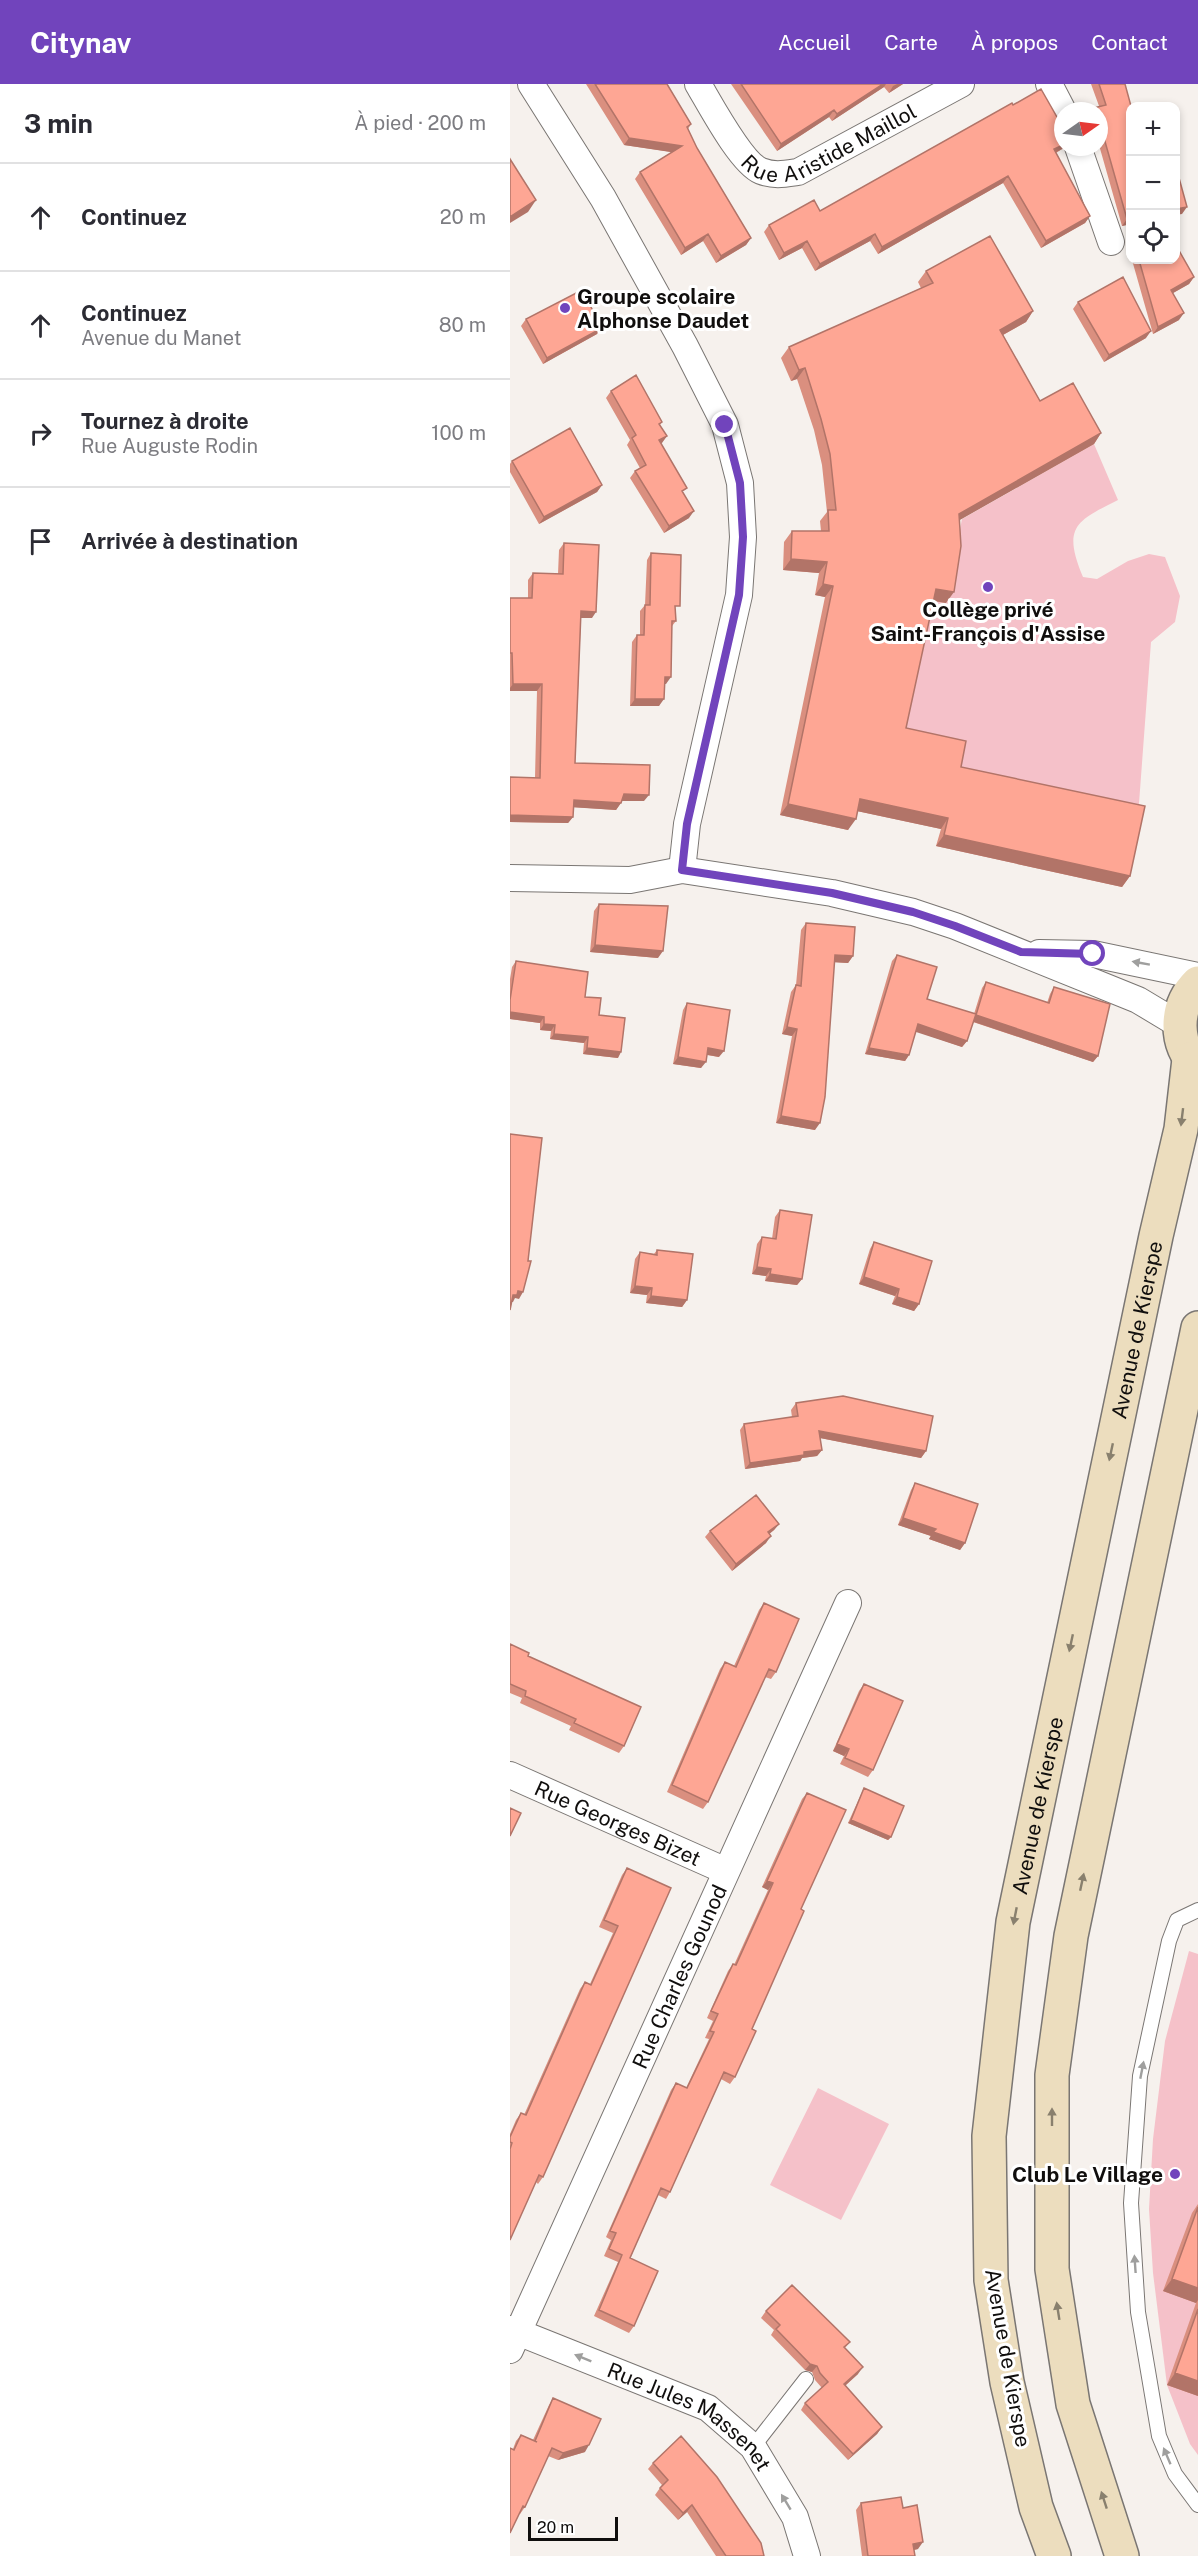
<!DOCTYPE html>
<html lang="fr">
<head>
<meta charset="utf-8">
<style>
  :root { --surface:#fff; --page:#f7f7f7; --text:#2b2b33; --muted:#7c7c81; --line:#e1e1e2; --accent:#7144bc }
  body { margin:0; font-family:"Public Sans",sans-serif; background:var(--page); color:var(--text) }
  .controls { position:absolute; right:18px; top:18px; display:grid; overflow:hidden; border-radius:12px; box-shadow:0 3px 9px #0003 }
  .controls button { width:54px; height:54px; display:grid; place-items:center; padding:0; border:0; border-bottom:2px solid var(--line); background:var(--surface); color:var(--text); font:30px sans-serif }
  .compass { position:absolute; left:544px; top:18px; width:54px; height:54px; border-radius:50%; background:var(--surface); box-shadow:0 3px 9px #0003; rotate:76deg }
  .scale { position:absolute; left:18px; bottom:15px; width:90px; box-sizing:border-box; padding-left:6px; border:3px solid #100e0d; border-top:0; font-size:16px; line-height:21px; white-space:nowrap; color:#100e0d; -webkit-text-stroke:4px #fff; paint-order:stroke }
  .stop { position:absolute; width:18px; height:18px; margin:-14px; border:4px solid #7144bc; border-radius:50%; background:#fff }
  .stop.end { background:#7144bc; border-color:#fff; box-shadow:0 2px 6px #0008 }
  .list { margin:0; padding:0; list-style:none }
  h2 { display:flex; justify-content:space-between; align-items:center; height:78px; margin:0; padding:0 24px; font-size:26px }
  h2 small { font-size:20px; font-weight:400; color:var(--muted) }
  .list li { display:grid; grid-template-columns:39px 1fr auto; gap:18px; align-items:center; box-sizing:border-box; height:108px; padding:0 24px; border-top:2px solid var(--line) }
  .list b { display:block; font-size:22px; white-space:nowrap }
  .list p { margin:0; font-size:20px; white-space:nowrap; color:var(--muted) }
  .list em { font-size:20px; font-style:normal; color:var(--muted) }
  .icon { flex:none; width:33px; height:33px; fill:none; stroke:currentColor; stroke-width:2; stroke-linecap:round; stroke-linejoin:round }
  .map { position:relative; flex:none; width:688px; height:2472px; overflow:hidden }
  header { display:flex; align-items:center; gap:36px; box-sizing:border-box; height:84px; padding:0 30px; background:var(--accent); color:#fff }
  header strong { font-size:28px }
  nav { display:flex; gap:33px; margin-inline-start:auto; font-size:21px }
  main { display:flex }
  aside { flex:1; background:var(--surface) }
  .map>svg:first-child { display:block }
  .green { fill:#f5c1c9 }
  .lines { fill:none; stroke-linecap:round; stroke-linejoin:round }
  .service-casing { stroke:#7a7673; stroke-width:16 }
  .minor-casing { stroke:#7a7673; stroke-width:28 }
  .secondary-casing { stroke:#7a7673; stroke-width:36 }
  .service { stroke:#fff; stroke-width:14 }
  .minor { stroke:#fff; stroke-width:26 }
  .secondary { stroke:#ecddbe; stroke-width:33 }
  .wall { fill:#da8f7f }
  .shaded-wall { fill:#b27468 }
  .building { fill:#fea694; stroke:#b27468; stroke-width:1.5 }
  .oneway { fill:#9f9f9e }
  .oneway2 { fill:#89806e }
  .route { stroke:#7144bc; stroke-width:8 }
  .poi-dot { fill:#7144bc; stroke:#fff; stroke-width:2 }
  .labels { text-anchor:middle; dominant-baseline:central; stroke-width:6; stroke-linejoin:round; paint-order:stroke }
  .street-label { font-size:21px; fill:#100e0d; stroke:#fff }
  .poi-label { font-size:21px; font-weight:bold; fill:#100e0d; stroke:#fff; text-anchor:start }
</style>
</head>
<body>
<header>
<strong>Citynav</strong>
<nav><a>Accueil</a><a>Carte</a><a>À propos</a><a>Contact</a></nav>
</header>
<main>
<aside>
<h2>3 min<small>À pied · 200 m</small></h2>
<ul class="list">
<li><svg class="icon" aria-label="ahead" viewBox="0 0 24 24"><path d="M12 20V5M6 11l6-6 6 6"/></svg><div><b>Continuez</b></div><em>20 m</em></li>
<li><svg class="icon" aria-label="ahead" viewBox="0 0 24 24"><path d="M12 20V5M6 11l6-6 6 6"/></svg><div><b>Continuez</b><p>Avenue du Manet</p></div><em>80 m</em></li>
<li><svg class="icon" aria-label="right" viewBox="0 0 24 24"><path d="M7 20v-9h11M14 6l5 5-5 5"/></svg><div><b>Tournez à droite</b><p>Rue Auguste Rodin</p></div><em>100 m</em></li>
<li><svg class="icon" aria-label="arrive" viewBox="0 0 24 24"><path d="M6 21V4h12l-3 4 3 4H6"/></svg><div><b>Arrivée à destination</b></div></li>
</ul>
</aside>
<div class="map">
<svg width="688" height="2472" viewBox="0 0 688 2472">
  <rect width="100%" height="100%" fill="#f6f1ed"/>
  <path class="green" d="M584,360L608,416C566,437 552,443 573,493L587,495L618,477L639,470L655,473L670,512L665,538L641,558L628,733L443,694L388,655L418,516L436,519L452,435Z
    M679,1867L688,1870V2371L680,2360L657,2301L643,2189L639,2125L643,2055L655,1957Z
    M308,2004L379,2040L331,2136L260,2101Z"/>
  <g class="lines">
    <g class="service-casing">
      <path id="service" d="M688,1826L667,1836L659,1857L630,1992L621,2119L628,2228L649,2352L665,2390L688,2421
        M243,2363L296,2295"/>
    </g>
    <g class="minor-casing">
      <g id="minor">
        <path d="M21,0L93,114L175,262L215,341L230,399L233,453L229,511L177,740L172,786"/>
        <path id="s1" d="M188,0C200,20 231,79 251,87C264,92 274,90 288,88L451,0"/>
        <path d="M539,0L553,27"/>
        <path d="M568,63L601,158"/>
        <path d="M0,794L120,796L172,786L322,809L403,828L445,842L628,916L668,940"/>
        <path d="M529,869L583,870L688,892"/>
        <path id="s2" d="M0,1691L216,1787"/>
        <path id="s3" d="M0,2245L198,2324L243,2363L285,2433L297,2472"/>
        <path id="s4" d="M0,2266L338,1519"/>
      </g>
    </g>
    <g class="secondary-casing">
      <g id="secondary">
        <path d="M688,899C664,923 664,960 688,984"/>
        <path id="s5" d="M544,2472L526,2423L497,2298L481,2196L479,2052L503,1838L646,1152L671,1045L679,975"/>
        <path d="M612,2472L563,2320L542,2185V1991L561,1852L688,1244"/>
      </g>
    </g>
    <use href="#service" class="service"/>
    <use href="#minor" class="minor"/>
    <use href="#secondary" class="secondary"/>
  </g>
  <path class="wall" d="M76,0H157L181,40L178,45L187,64L241,154L236,161L206,179L193,157L171,171L125,95L130,88L162,68L114,61Z
    M221,0H393L379,9L374,3L322,37L319,33L267,67Z
    M581,0H615L621,140L612,142L589,61V22Z
    M503,21L553,63H555L546,69L580,132L575,139L531,164L493,99L368,170L360,157L305,187L292,164L269,176L254,148L259,141L310,127Z
    M622,176H666L684,193L679,200L663,209L669,236L643,250Z
    M416,187L523,227L516,238L493,251L530,317L591,349L584,360L449,436L436,519L423,517L396,644L451,683L620,792L612,803L426,762L431,745L347,727L338,746L270,731L315,513L305,511L309,489L273,486L274,458L282,447H311L310,437L317,428L312,381L304,346L287,295L281,297L271,274L279,263L411,204L408,198Z
    M568,218L636,254L594,278L563,225Z
    M16,235L87,250L33,280L11,242Z
    M101,307L152,338L150,341L157,352L151,359L173,409L179,434L154,449L120,394L125,387L130,384L117,361L120,356L96,314Z
    M2,377L92,401L87,408L29,440L0,388V380Z
    M54,459L82,534H71L65,679L134,717H112L106,726L63,723V733L58,739L0,738V693L25,694L27,607H0V514H18V496L23,489L48,490L49,466Z
    M141,469L165,528L166,537L162,542L156,600H155L149,622H120L122,558L127,551H130V527L135,521L137,476Z
    M89,820L148,874L80,868L84,827Z
    M296,839L343,872L338,879L324,878L305,1046L266,1039L282,952L272,950L281,908L286,901L291,846Z
    M387,871L417,915L464,930L472,904L476,898L537,919L540,910L544,903L588,972L583,978L463,938L457,957L452,963L406,947L399,971L395,977L355,970L382,877Z
    M6,877L75,913L89,931L108,974L73,970L74,959L40,955L41,947L30,946V939L0,935V895L2,883Z
    M177,919L209,973L197,971L191,984L163,980L173,926Z
    M270,1126L292,1195L287,1201L255,1197L256,1192L242,1190L247,1160L252,1153L262,1155L265,1133Z
    M364,1158L409,1220L404,1227L382,1220L385,1212L349,1200L360,1165Z
    M147,1166L177,1216L172,1223L136,1219L137,1211L120,1209L125,1175L130,1168L144,1170Z
    M286,1319L416,1367L411,1374L310,1354L312,1366L307,1372L292,1374L290,1377L235,1385L230,1346L234,1340L282,1333L281,1326Z
    M405,1399L455,1459L450,1466L419,1455L421,1452L388,1441L401,1406Z
    M269,1440L264,1446L259,1450L256,1459L222,1487L195,1453L200,1447Z
    M254,1519L266,1588L261,1595L255,1593L198,1718L193,1725L157,1708L210,1585L215,1578L224,1582L249,1526Z
    M0,1560L18,1572L114,1662L109,1669L59,1646L61,1642L10,1619L12,1614L0,1609Z
    M354,1600L363,1686L358,1693L330,1680L334,1672L323,1667L349,1607Z
    M354,1704L381,1753L378,1756L338,1739L352,1708Z
    M297,1709L291,1825L242,1945L225,1993L220,2000L211,1995L160,2108L156,2115L148,2111L120,2174L124,2242L119,2249L84,2232L108,2178L94,2172L101,2156L96,2153L161,2006L166,1999L176,2004L199,1955L195,1954L203,1937L197,1934L218,1887L223,1880L224,1881L258,1806L252,1803L292,1715Z
    M117,1784L161,1804L33,2093L28,2100L26,2098L0,2156V2050L6,2036L11,2029L14,2031L70,1905L75,1898L80,1900L103,1849L89,1843L112,1791Z
    M688,2120V2312L657,2301L686,2219L653,2207L682,2129Z
    M256,2227L340,2258L335,2264L348,2290L335,2302L372,2343L367,2350L338,2376L291,2326L295,2319L312,2304L305,2296L302,2288L295,2286L261,2251L264,2246L251,2234Z
    M43,2314L75,2368L48,2376L38,2372L15,2423L10,2430L9,2429L3,2365L6,2357L11,2351L23,2356L39,2321Z
    M143,2379L254,2472H206L177,2428L168,2436L145,2411L152,2401L138,2385Z
    M351,2419L393,2424L408,2465L404,2466L405,2472H352L346,2426Z"/>
  <path class="shaded-wall" d="M373,0H376L374,3L322,37L327,30Z
    M387,0H393L379,9L383,2Z
    M324,26L319,33L267,67L271,60Z
    M119,54L172,62L167,69L114,61Z
    M553,61V63H555L554,64L539,72L544,65Z
    M498,92L493,99L368,170L372,163Z
    M26,116L18,128L0,139V133Z
    M677,123L672,130L666,131V125Z
    M580,132L575,139L531,164L536,157Z
    M621,134V140L612,142L617,135Z
    M198,150L193,157L171,171L175,164Z
    M365,150L360,157L305,187L310,180Z
    M241,154L236,161L206,179L211,172Z
    M297,157L292,164L269,176L274,169Z
    M684,193L679,200L656,213L661,206Z
    M523,227L516,238L482,257L490,246Z
    M674,229L669,236L643,250L648,243Z
    M92,244L87,250L33,280L37,274Z
    M641,247L636,254L594,278L599,271Z
    M295,284L287,295L281,297L289,286Z
    M591,349L584,360L441,441L449,430Z
    M157,352L152,359L144,363L149,356Z
    M92,401L87,408L29,440L34,433Z
    M184,427L179,434L154,449L159,442Z
    M281,475L317,478L309,489L273,486Z
    M313,500L323,502L315,513L305,511Z
    M426,505L444,508L436,519L418,516Z
    M71,527L86,528L82,534H67Z
    M155,593H161L156,600H150Z
    M3,600H32L27,607H0V604Z
    M125,615H154L149,622H120Z
    M114,710L139,711L134,717H109Z
    M350,715L438,734L431,745L342,726Z
    M64,716L111,719L106,726L59,723Z
    M278,720L346,735L338,746L270,731Z
    M0,731L63,733L58,739L0,738Z
    M434,751L620,792L612,803L426,762Z
    M85,861L153,867L148,874L80,868Z
    M325,871L343,872L338,879L320,878Z
    M0,928L34,933L30,939L0,935Z
    M466,931L588,972L583,978L461,937Z
    M34,940L45,941L41,947L30,946Z
    M408,940L457,957L452,963L403,947Z
    M277,943L287,945L282,952L272,950Z
    M44,950L78,953L74,959L40,955Z
    M77,964L111,968L108,974L73,970Z
    M198,964L214,967L209,973L193,970Z
    M359,964L399,971L395,977L355,970Z
    M168,973L196,978L191,984L163,980Z
    M271,1032L310,1039L305,1046L266,1039Z
    M247,1183L261,1185L256,1192L242,1190Z
    M260,1190L292,1195L287,1201L255,1197Z
    M354,1193L389,1205L385,1212L349,1200Z
    M125,1202L142,1204L137,1211L120,1209Z
    M8,1207L13,1208L9,1215L5,1214L3,1218H0L3,1211Z
    M141,1212L177,1216L172,1223L136,1219Z
    M387,1213L409,1220L404,1227L382,1220Z
    M309,1347L416,1367L411,1374L305,1353Z
    M312,1366L307,1372L292,1374L290,1377L235,1385L240,1379L294,1368Z
    M393,1434L426,1445L421,1452L388,1441Z
    M269,1440L264,1446L253,1455L258,1448Z
    M423,1448L455,1459L450,1466L419,1455Z
    M261,1452L256,1459L222,1487L226,1480Z
    M327,1660L339,1665L334,1672L323,1667Z
    M341,1736L381,1753L378,1756L338,1739Z
    M257,1797L263,1799L258,1806L252,1803Z
    M662,2195L688,2204V2216L686,2219L653,2207Z
    M300,2280L307,2282L302,2288L295,2286Z
    M353,2283L348,2290L329,2307L334,2300Z
    M665,2289L688,2297V2312L657,2301Z
    M372,2343L367,2350L338,2376L343,2370Z
    M79,2361L75,2368L48,2376L53,2369Z
    M182,2421L177,2428L168,2436L173,2429Z
    M413,2458L408,2465L398,2467L403,2460Z"/>
  <path class="building" d="M85,0H157L181,40L177,43L187,64L241,154L211,172L198,150L175,164L130,88L172,62L119,54Z
    M231,0H373L327,30L324,26L271,60Z
    M589,0H615L621,22V134L617,135L590,40H589V27H571L596,21Z
    M531,5L547,33H553V61L544,65L580,132L536,157L498,92L372,163L365,150L310,180L297,157L274,169L259,141L304,116L310,127L502,19L503,21Z
    M0,75L26,116L0,133Z
    M666,83L677,123L666,125Z
    M480,152L523,227L490,246L530,317L563,299L591,349L449,430L451,462L444,508L426,505L396,644L456,657L451,683L635,722L620,792L434,751L438,734L350,715L346,735L278,720L323,502L313,500L317,478L281,475L282,447H319L318,426H326L320,370L311,335L295,284L289,286L279,263L423,199L416,187Z
    M666,163H667L684,193L661,206L674,229L648,243L629,176H666Z
    M613,193L641,247L599,271L568,218Z
    M72,206L92,244L37,274L16,235Z
    M126,291L152,338L149,340L157,352L149,356L177,404L172,407L184,427L159,442L125,387L136,381L122,354L126,351L101,307Z
    M60,344L92,401L34,433L2,377Z
    M54,459L89,461L86,528L71,527L65,679L140,681L139,711L114,710L111,719L64,716L63,733L0,731V693L30,694L32,600H3L2,569H0V514H22L23,489L53,490Z
    M141,469L171,471L170,522H165L166,537H162L161,593H155L154,615H125L127,551H134L135,521H140Z
    M89,820L158,822L153,867L85,861Z
    M296,839L345,843L343,872L325,871L315,1013L310,1039L271,1032L287,945L277,943L286,901L291,902Z
    M387,871L427,883L417,915L466,930L457,957L408,940L399,971L359,964Z
    M6,877L78,888L75,913L91,914L89,931L115,934L111,968L77,964L78,953L44,950L45,941L34,940V933L0,928V916Z
    M476,898L539,919L544,903L600,920L588,972L466,931Z
    M177,919L220,926L214,967L198,964L196,978L168,973Z
    M0,1050L32,1054L18,1177H21L13,1208L8,1207L7,1211H3L0,1226Z
    M270,1126L302,1131L292,1195L260,1190L261,1185L247,1183L252,1153L266,1155Z
    M364,1158L422,1177L409,1220L387,1213L389,1205L354,1193Z
    M147,1166L183,1170L177,1216L141,1212L142,1204L125,1202L130,1168L147,1171Z
    M333,1312L423,1332L416,1367L309,1347L312,1366L294,1368V1371L240,1379L234,1340L288,1332L286,1319Z
    M405,1399L468,1420L455,1459L423,1448L426,1445L393,1434Z
    M246,1411L269,1440L258,1448L261,1452L226,1480L200,1447Z
    M254,1519L289,1535L266,1588L259,1585L198,1718L162,1701L215,1578L226,1583Z
    M0,1560L19,1569L18,1572L131,1623L114,1662L64,1639L66,1635L15,1612L16,1607L0,1600Z
    M354,1600L393,1617L363,1686L335,1674L339,1665L327,1660Z
    M354,1704L394,1722L381,1753L341,1736Z
    M297,1709L336,1726L291,1825L294,1827L242,1945L246,1947L225,1993L214,1988L160,2108L151,2104L120,2174L148,2187L124,2242L89,2226L112,2171L99,2165L106,2149L100,2147L166,1999L177,2004L204,1948L200,1947L208,1930L201,1927L223,1880L226,1881L263,1799L257,1797Z
    M0,1724L11,1729L0,1752Z
    M117,1784L161,1804L33,2093L29,2091L0,2156V2065L2,2059L0,2058V2053L11,2029L16,2031L75,1898L81,1901L108,1842L94,1836Z
    M688,2123V2204L662,2195Z
    M282,2201L340,2258L334,2263L353,2283L334,2300L372,2343L343,2370L295,2319L318,2298L310,2289L307,2282L300,2280L266,2245L270,2241L256,2227Z
    M688,2225V2297L665,2289Z
    M43,2314L91,2335L79,2361L53,2369L42,2364L15,2423L13,2422L0,2449V2364L4,2366L11,2351L27,2358L25,2357Z
    M171,2352L207,2393L251,2459L254,2472H216L182,2421L173,2429L150,2404L158,2396L143,2379Z
    M391,2413L393,2424L407,2421L413,2458L403,2460L405,2472H358L351,2419Z"/>
  <defs><path id="oneway-solid" d="M-6-.8H1V-3.2L6.5 0L1 3.2V.8H-6Z" transform="scale(1.5)"/></defs>
  <g class="oneway">
    <use href="#oneway-solid" transform="translate(631 879) rotate(-170)"/>
    <use href="#oneway-solid" transform="translate(632 1986) rotate(-79)"/>
    <use href="#oneway-solid" transform="translate(625 2180) rotate(-94)"/>
    <use href="#oneway-solid" transform="translate(73 2274) rotate(-158)"/>
    <use href="#oneway-solid" transform="translate(657 2372) rotate(-113)"/>
    <use href="#oneway-solid" transform="translate(276 2418) rotate(-121)"/>
  </g>
  <g class="oneway2">
    <use href="#oneway-solid" transform="translate(672 1033) rotate(97)"/>
    <use href="#oneway-solid" transform="translate(601 1368) rotate(102)"/>
    <use href="#oneway-solid" transform="translate(561 1559) rotate(102)"/>
    <use href="#oneway-solid" transform="translate(572 1798) rotate(-78)"/>
    <use href="#oneway-solid" transform="translate(505 1832) rotate(101)"/>
    <use href="#oneway-solid" transform="translate(542 2033) rotate(-90)"/>
    <use href="#oneway-solid" transform="translate(548 2227) rotate(-99)"/>
    <use href="#oneway-solid" transform="translate(594 2416) rotate(-108)"/>
  </g>
  <g class="lines">
    <path class="route" d="M215,341L230,399L233,453L229,511L177,740L172,786L322,809L403,828L445,842L511,868L583,870"/>
  </g>
  <g class="poi-dot">
    <circle cx="55" cy="224" r="6"/>
    <circle cx="478" cy="503" r="6"/>
    <circle cx="665" cy="2090" r="6"/>
  </g>
  <g class="labels">
    <g class="street-label">
      <text stroke="none"><textPath href="#s1" startOffset="183">Rue Aristide Maillol</textPath></text>
      <text stroke="none"><textPath href="#s5" startOffset="1248">Avenue de Kierspe</textPath></text>
      <text stroke="none"><textPath href="#s5" startOffset="762">Avenue de Kierspe</textPath></text>
      <text stroke="none"><textPath href="#s2" startOffset="118">Rue Georges Bizet</textPath></text>
      <text stroke="none"><textPath href="#s4" startOffset="410">Rue Charles Gounod</textPath></text>
      <text transform="translate(498 2274) rotate(80)">Avenue de Kierspe</text>
      <text stroke="none"><textPath href="#s3" startOffset="202">Rue Jules Massenet</textPath></text>
    </g>
    <g class="poi-label">
      <text x="67" y="212">Groupe scolaire<tspan x="67" dy="24">Alphonse Daudet</tspan></text>
      <text x="478" y="525" text-anchor="middle">Collège privé<tspan x="478" dy="24">Saint-François d'Assise</tspan></text>
      <text x="653" y="2090" text-anchor="end">Club Le Village</text>
    </g>
  </g>
</svg>
<div class="controls">
<button>+</button>
<button>−</button>
<button><svg class="icon" aria-label="locate" viewBox="0 0 24 24"><circle cx="12" cy="12" r="6"/><path d="M12 2v4M12 18v4M2 12h4M18 12h4"/></svg></button>
</div>
<svg class="compass" viewBox="-18 -18 36 36"><path d="M0-13l5 13h-10z" fill="#e53935"/><path d="M0 13l5-13h-10z" fill="#7c7c81"/></svg>
<div class="scale">20 m</div>
<div class="stop" style="left:583px;top:870px"></div>
<div class="stop end" style="left:215px;top:341px"></div>
</div>
</main>
</body>
</html>
